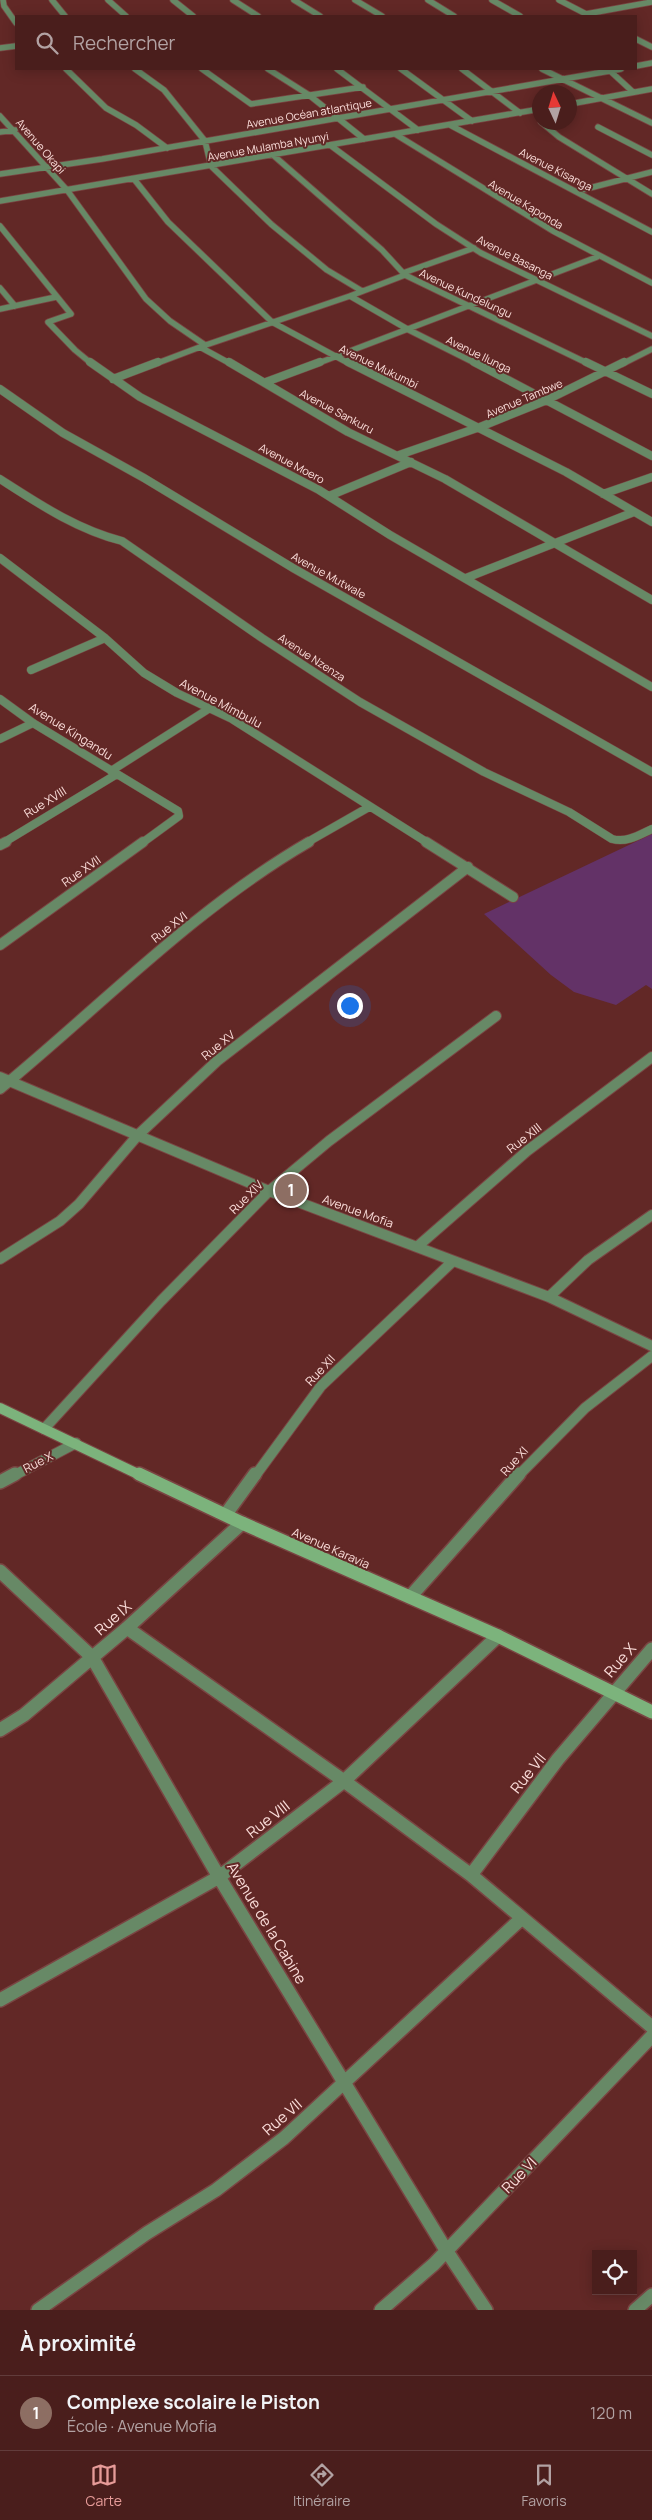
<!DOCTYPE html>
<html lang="fr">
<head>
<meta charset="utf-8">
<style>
  :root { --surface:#4a1e1c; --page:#512725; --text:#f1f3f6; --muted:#b2a2a3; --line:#613c3b; --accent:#e69b98 }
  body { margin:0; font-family:Manrope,sans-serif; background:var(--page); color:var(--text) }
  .controls { position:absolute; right:15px; bottom:15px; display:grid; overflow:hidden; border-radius:0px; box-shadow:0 2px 12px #0003 }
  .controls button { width:45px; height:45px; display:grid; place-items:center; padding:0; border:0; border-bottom:1px solid var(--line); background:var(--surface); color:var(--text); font:25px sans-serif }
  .compass { position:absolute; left:532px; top:85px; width:45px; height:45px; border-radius:50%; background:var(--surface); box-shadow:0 2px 12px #0003; rotate:356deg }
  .you { position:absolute; left:349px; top:1005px; width:18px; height:18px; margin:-12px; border:4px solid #fff; border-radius:50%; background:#1a73e8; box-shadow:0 0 0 8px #1a73e833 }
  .badge { display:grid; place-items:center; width:32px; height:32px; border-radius:50%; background:var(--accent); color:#fff; font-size:16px; font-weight:700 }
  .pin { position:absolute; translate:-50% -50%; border:2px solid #fff; box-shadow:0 1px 5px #0006 }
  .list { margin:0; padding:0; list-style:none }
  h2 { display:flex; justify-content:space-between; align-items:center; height:65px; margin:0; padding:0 20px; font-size:21px }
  h2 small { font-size:16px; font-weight:400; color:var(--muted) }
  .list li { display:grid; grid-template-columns:32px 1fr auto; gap:15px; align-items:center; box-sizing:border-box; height:75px; padding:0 20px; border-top:1px solid var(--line) }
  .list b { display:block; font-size:19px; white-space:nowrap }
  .list p { margin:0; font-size:16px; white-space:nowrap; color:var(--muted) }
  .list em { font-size:16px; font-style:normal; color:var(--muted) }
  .icon { flex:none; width:28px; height:28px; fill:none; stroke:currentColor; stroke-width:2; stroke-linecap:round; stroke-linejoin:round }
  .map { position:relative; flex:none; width:652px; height:2310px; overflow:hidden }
  .search { position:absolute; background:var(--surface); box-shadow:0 2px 12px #0003; left:15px; right:15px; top:15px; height:55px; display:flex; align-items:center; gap:12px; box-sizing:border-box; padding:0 18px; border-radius:0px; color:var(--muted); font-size:19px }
  .sheet { height:140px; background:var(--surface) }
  nav { display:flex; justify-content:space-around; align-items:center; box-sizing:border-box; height:70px; border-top:1px solid var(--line); background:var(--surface); font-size:14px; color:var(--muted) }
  nav a { display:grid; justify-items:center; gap:2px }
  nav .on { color:var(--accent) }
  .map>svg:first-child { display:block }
  .green { fill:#633267 }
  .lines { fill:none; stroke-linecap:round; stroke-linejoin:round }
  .street-far3-casing { stroke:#7a4543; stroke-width:7 }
  .street-far2-casing { stroke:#7a4543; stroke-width:9 }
  .street-far1-casing { stroke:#7a4543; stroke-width:12 }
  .street-casing { stroke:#7a4543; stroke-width:16 }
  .secondary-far1-casing { stroke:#7a4543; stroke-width:12 }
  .secondary-casing { stroke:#7a4543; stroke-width:16 }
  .street-far3 { stroke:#678966; stroke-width:5.5 }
  .street-far2 { stroke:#678966; stroke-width:8 }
  .street-far1 { stroke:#678966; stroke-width:10 }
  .street { stroke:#678966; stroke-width:13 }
  .secondary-far1 { stroke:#7cb37c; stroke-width:10 }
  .secondary { stroke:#7cb37c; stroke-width:13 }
  .labels { text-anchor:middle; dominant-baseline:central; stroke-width:4; stroke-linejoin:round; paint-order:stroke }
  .far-street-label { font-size:11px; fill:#fbddda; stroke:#622826 }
  .street-label { font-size:12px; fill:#fbddda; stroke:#622826 }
  .near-street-label { font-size:15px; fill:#fbddda; stroke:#622826 }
</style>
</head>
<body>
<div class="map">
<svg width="652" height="2310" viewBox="0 0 652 2310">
  <rect width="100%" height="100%" fill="#622826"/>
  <path class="green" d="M652,834V989L646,985L616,1005L574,992L551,975L484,914Z"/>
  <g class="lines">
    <g class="street-far3-casing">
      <path id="street-far3" d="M3,0L4,6L16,23
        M52,0L65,16
        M108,0L126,16
        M173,0L193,16
        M233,0L258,16
        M294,0L320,16
        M355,0L382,16
        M428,0L454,16
        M492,0L520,16
        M559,0L590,16
        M586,14L652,2
        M636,39L652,47
        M0,48L16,46
        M636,66L652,63
        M66,69L106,108L136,125L167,148
        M135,69L164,90L205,141L211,166L271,224L327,270L362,291
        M202,69L251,104L363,87
        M268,69L309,95L364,139
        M337,69L418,130
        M401,69L472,121
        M462,69L520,113
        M542,69L652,123
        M608,69L633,92
        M570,104L652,89
        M0,116L67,190L146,299L170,321L205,345
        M541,122L559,137L652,194
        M450,125L652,232
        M598,127L652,155
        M0,132L15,130
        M395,134L553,231L652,283
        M330,145L436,224L481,253L652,336
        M273,155L382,250L405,275L589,364
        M0,174L102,159L621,69
        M134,179L168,222L272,322L350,364
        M578,191L652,172
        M0,201L540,109
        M0,226L71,314L48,322L75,350L92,364
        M403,273L474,248
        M405,275L350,296L409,330L477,364
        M0,288L15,306
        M0,309L56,297
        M155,364L200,347
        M231,364L200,347L350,296
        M316,364L597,257
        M622,364L652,349"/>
    </g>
    <g class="street-far2-casing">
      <path id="street-far2" d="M90,362L140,397L319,490L390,535L652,687
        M229,362L348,432L445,479L652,600
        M348,362L566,472L652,522
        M474,362L652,456
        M586,362L652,394
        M113,379L158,362
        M266,382L320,362
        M0,389L63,433L144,478L293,568L652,772
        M399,455L480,427L547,400L624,362
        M0,479C39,504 76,529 122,541L262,638L360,702L484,772L569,812L612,839C627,843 639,835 652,829
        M603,494L652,477
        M329,496L411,462
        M0,558L105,638L144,673L177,693L232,719L428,843
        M466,578L634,512
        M31,670L105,638
        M0,699L33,723L117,774L3,843
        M0,739L33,723
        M111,771L210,708
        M117,774L178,811L179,816L142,843
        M306,843L369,807"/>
    </g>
    <g class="street-far1-casing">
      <path id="street-far1" d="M426,842L513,897
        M0,845L6,842
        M0,945L143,842
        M0,1077L269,1191L549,1297L652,1346
        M0,1089C101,1006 195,908 309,842
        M418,1246L527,1151L652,1057
        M0,1259L60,1221L79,1204L138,1135L217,1061L468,867
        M549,1297L588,1260L652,1215
        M44,1429L161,1301L269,1191L329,1141L496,1016
        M13,1476L76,1443
        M255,1476L321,1386L452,1262
        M518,1476L585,1408L652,1356"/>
    </g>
    <g class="street-casing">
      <path id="street" d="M0,1482L15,1474
        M226,1514L255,1474
        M0,1571L92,1657L219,1877L446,2250L486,2310
        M410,1597L519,1474
        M127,1628L344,1781L471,1875L652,2027
        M0,1730L24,1715L127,1628L242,1523
        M471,1875L558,1759L652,1649
        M0,2000L219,1877L344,1781L498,1636
        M38,2310L147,2233L216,2190L284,2138L522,1918
        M381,2310L434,2264L652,2036
        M635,2310L652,2295"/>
    </g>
    <g class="secondary-far1-casing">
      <path id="secondary-far1" d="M0,1408L142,1476"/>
    </g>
    <g class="secondary-casing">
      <path id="secondary" d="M139,1474L242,1523L498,1636L652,1712"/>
    </g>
    <use href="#street-far3" class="street-far3"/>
    <use href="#street-far2" class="street-far2"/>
    <use href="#street-far1" class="street-far1"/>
    <use href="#street" class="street"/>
    <use href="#secondary-far1" class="secondary-far1"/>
    <use href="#secondary" class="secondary"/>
  </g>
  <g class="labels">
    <g class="far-street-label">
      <text transform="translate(309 113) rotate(-10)">Avenue Océan atlantique</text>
      <text transform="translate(41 146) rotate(49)">Avenue Okapi</text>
      <text transform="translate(268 146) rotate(-10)">Avenue Mulamba Nyunyi</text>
      <text transform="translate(556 169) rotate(27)">Avenue Kisanga</text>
      <text transform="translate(526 204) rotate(31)">Avenue Kaponda</text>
      <text transform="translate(515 257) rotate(27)">Avenue Basanga</text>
      <text transform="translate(466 293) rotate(25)">Avenue Kundelungu</text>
      <text transform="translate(479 354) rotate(26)">Avenue Ilunga</text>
      <text transform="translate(379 366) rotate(26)">Avenue Mukumbi</text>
      <text transform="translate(524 398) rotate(-23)">Avenue Tambwe</text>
      <text transform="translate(337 411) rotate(28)">Avenue Sankuru</text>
      <text transform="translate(292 463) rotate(28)">Avenue Moero</text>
      <text transform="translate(329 575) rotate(29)">Avenue Mutwale</text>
      <text transform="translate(312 657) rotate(33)">Avenue Nzenza</text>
    </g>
    <g class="street-label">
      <text transform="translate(221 703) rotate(28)">Avenue Mimbulu</text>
      <text transform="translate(71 731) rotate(32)">Avenue Kingandu</text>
      <text transform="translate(45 802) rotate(-32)">Rue XVIII</text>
      <text transform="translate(81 871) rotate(-35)">Rue XVII</text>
      <text transform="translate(169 927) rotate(-38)">Rue XVI</text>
      <text transform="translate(218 1045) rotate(-39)">Rue XV</text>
      <text transform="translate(524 1138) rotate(-38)">Rue XIII</text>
      <text transform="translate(246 1197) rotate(-45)">Rue XIV</text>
      <text transform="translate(358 1211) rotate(20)">Avenue Mofia</text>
      <text transform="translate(320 1370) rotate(-47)">Rue XII</text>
      <text transform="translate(514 1461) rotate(-48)">Rue XI</text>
      <text transform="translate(38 1462) rotate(-27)">Rue X</text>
      <text transform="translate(331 1548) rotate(24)">Avenue Karavia</text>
    </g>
    <g class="near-street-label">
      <text transform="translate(113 1618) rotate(-41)">Rue IX</text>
      <text transform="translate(620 1660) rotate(-49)">Rue X</text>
      <text transform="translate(528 1773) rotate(-51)">Rue VII</text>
      <text transform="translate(268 1819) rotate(-38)">Rue VIII</text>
      <text transform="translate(267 1923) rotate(59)">Avenue de la Cabine</text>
      <text transform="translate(282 2117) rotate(-41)">Rue VII</text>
      <text transform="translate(519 2175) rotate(-46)">Rue VI</text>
    </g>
  </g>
</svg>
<div class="controls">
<button><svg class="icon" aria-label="locate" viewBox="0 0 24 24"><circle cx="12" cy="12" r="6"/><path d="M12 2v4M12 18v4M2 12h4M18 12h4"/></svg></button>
</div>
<svg class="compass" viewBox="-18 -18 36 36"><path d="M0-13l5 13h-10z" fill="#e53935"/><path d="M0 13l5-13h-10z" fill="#b2a2a3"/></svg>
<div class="you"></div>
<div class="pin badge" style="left:291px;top:1190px;background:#8d6e63">1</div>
<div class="search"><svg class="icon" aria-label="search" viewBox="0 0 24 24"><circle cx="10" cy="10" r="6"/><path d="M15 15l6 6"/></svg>Rechercher</div>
</div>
<section class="sheet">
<h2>À proximité<small></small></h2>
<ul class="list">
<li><span class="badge" style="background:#8d6e63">1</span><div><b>Complexe scolaire le Piston</b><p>École · Avenue Mofia</p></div><em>120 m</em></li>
</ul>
</section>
<nav>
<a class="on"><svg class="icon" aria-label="map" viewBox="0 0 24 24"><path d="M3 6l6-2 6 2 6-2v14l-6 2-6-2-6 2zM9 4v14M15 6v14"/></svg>Carte</a>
<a><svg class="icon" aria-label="directions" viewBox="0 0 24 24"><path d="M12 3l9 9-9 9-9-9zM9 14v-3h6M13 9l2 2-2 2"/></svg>Itinéraire</a>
<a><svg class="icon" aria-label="saved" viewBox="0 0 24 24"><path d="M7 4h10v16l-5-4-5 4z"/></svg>Favoris</a>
</nav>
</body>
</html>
